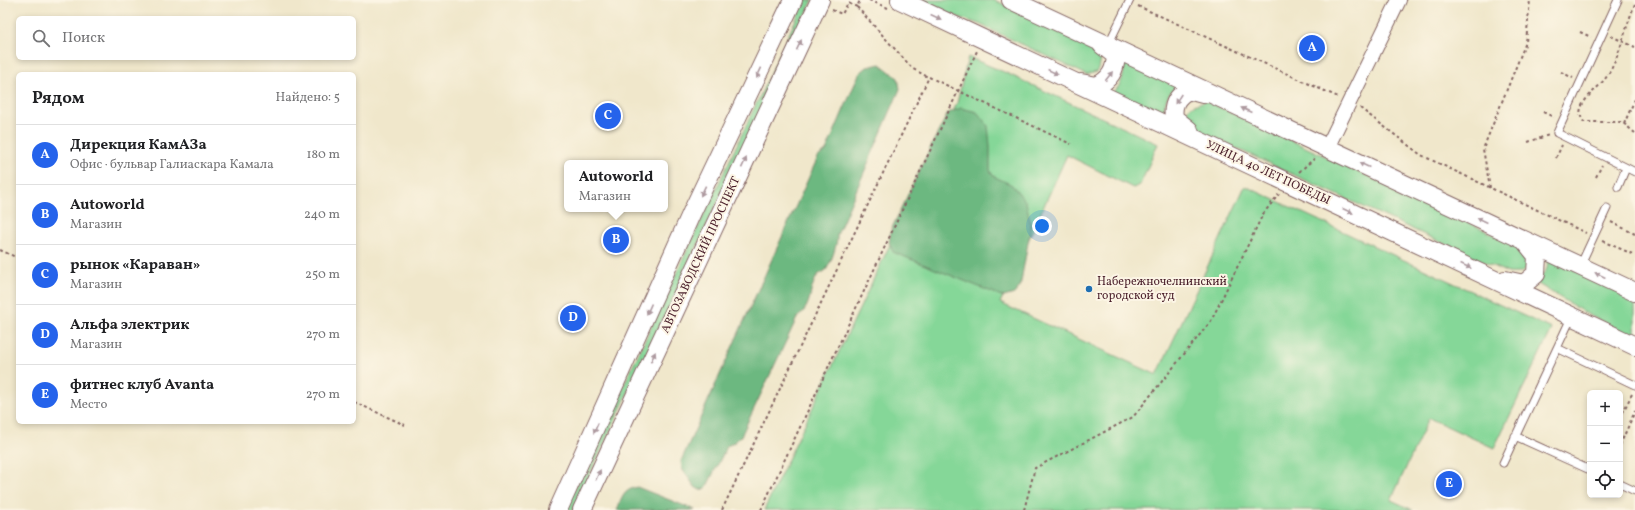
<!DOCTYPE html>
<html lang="ru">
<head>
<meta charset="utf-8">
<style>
  :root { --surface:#fff; --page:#f6f6f6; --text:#202124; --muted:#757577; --line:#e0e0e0; --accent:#2563eb }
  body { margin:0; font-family:Vollkorn,serif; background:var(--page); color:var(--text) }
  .controls { position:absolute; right:12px; bottom:12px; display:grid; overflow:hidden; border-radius:6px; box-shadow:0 2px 6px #0003 }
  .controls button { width:36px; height:36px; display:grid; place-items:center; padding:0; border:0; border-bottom:1px solid var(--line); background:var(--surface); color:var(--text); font:20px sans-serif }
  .you { position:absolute; left:1042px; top:226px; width:14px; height:14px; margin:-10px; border:3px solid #fff; border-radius:50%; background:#1a73e8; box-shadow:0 0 0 6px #1a73e833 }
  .badge { display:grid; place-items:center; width:26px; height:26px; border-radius:50%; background:var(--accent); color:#fff; font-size:13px; font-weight:700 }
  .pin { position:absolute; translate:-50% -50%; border:2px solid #fff; box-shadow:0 1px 4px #0006 }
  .popup { position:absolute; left:564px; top:160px; width:104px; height:52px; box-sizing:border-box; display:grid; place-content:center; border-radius:6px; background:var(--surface); filter:drop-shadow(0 1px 3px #0005); font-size:13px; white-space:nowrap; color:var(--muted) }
  .popup b { font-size:15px; color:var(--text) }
  .popup::after { content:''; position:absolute; left:50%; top:100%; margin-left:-8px; border:8px solid transparent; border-top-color:var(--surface) }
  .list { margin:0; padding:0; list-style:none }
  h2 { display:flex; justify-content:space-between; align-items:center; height:52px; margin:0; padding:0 16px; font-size:17px }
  h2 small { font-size:13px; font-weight:400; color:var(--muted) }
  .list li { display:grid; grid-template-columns:26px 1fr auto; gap:12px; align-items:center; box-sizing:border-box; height:60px; padding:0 16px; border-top:1px solid var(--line) }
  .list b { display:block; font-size:15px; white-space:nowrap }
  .list p { margin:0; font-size:13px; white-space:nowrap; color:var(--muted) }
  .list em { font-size:13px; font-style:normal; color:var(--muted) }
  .icon { flex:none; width:22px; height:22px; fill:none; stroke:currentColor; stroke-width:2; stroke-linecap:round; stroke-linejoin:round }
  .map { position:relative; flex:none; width:1635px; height:510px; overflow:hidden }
  .search { position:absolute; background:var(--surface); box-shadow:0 2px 6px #0003; left:16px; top:16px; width:340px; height:44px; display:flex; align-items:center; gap:10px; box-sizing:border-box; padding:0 14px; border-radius:6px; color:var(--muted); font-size:15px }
  .panel { position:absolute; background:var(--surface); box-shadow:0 2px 6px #0003; left:16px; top:72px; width:340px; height:352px; border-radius:6px }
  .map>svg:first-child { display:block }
  .green { fill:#85d798; stroke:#687b62 }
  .forest { fill:#6cb880; stroke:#5b6c56 }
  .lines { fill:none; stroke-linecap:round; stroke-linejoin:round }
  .service-casing { stroke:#846563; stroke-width:9 }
  .minor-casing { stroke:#846563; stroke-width:16 }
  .tertiary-casing { stroke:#846563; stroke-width:20 }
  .path { stroke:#846563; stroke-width:2; stroke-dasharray:3 3; stroke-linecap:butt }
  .service { stroke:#fff; stroke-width:7 }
  .minor { stroke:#fff; stroke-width:14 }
  .tertiary { stroke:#fff; stroke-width:18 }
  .oneway { fill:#ae9aa0 }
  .poi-dot { fill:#1f6fb2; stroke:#fcf5e5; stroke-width:1.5 }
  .labels { text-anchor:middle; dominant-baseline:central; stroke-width:4; stroke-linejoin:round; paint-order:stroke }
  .street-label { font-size:12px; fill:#4a1f2b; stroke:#fcf5e5 }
  .poi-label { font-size:12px; fill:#4a1f2b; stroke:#fcf5e5; text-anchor:start }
</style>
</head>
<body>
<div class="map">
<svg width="1635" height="510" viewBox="0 0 1635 510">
  <rect width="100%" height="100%" fill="#fcf5e5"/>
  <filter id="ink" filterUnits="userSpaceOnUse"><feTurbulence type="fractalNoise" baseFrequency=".025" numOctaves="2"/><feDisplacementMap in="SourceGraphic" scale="8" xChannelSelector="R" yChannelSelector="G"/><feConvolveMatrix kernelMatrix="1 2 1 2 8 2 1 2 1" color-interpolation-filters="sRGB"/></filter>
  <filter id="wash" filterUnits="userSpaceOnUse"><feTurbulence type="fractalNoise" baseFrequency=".012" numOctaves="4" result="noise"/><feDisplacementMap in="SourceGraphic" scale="16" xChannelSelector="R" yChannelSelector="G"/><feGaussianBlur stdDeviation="0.9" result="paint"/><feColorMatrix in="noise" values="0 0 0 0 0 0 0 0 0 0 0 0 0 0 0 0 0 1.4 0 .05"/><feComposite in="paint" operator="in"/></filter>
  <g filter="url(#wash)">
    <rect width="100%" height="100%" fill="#f0e7cb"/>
    <path class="green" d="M805,0H813L573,510H565Z
      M913,0H994L1093,45C1102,53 1103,63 1096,72L1087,75L979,24L937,10Z
      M968,57L1004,72L1158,144L1140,185L1133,188L1067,155L1000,303L1157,375L1245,186L1552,329L1494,448L1429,418L1391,500L1413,510H764L957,103Z
      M1123,60L1179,85C1167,93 1163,103 1164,118L1112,93C1122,86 1126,72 1123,60Z
      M1206,101L1521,247L1528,259C1525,273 1521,274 1508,273L1194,129C1192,126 1188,122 1186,118C1182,108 1198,103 1206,101Z
      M1545,255L1635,300V338L1585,313L1535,282C1545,273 1551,269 1545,255Z"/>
    <path class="forest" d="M880,64L898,78L900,89L837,235C838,243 831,263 826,270C824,272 820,273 818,275C807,291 814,304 797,318L741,436L735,442L727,446L706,488L700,490L695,487L682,469L681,461L818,157L826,151L859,74L867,67Z
      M961,108L977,112L988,126L990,146V170L993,176L1012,185L1026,202L1031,226L1020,287L1014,294L1004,297L893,252L889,243L891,230L934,140L948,113Z
      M637,487L695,510H617C622,498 623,490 637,487Z"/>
  </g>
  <g filter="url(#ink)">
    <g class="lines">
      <g class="service-casing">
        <path id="service" d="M1618,0L1557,133L1635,172
          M1108,45L1130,0
          M1618,187L1626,168
          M1580,266L1607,208
          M1557,348L1635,385
          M1515,436L1590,470
          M1503,463L1572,316
          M1620,484L1635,491"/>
      </g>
      <g class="minor-casing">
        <path id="minor" d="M1327,148L1399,0"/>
      </g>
      <g class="tertiary-casing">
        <path id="tertiary" d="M900,0L1635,346
          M1011,0L1635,292
          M1081,83L1097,86C1110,79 1115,71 1116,56L1102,45
          M1189,130L1174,118C1172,105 1176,97 1188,90L1203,94
          M1505,280L1524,284L1536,274L1537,256L1525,241
          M558,510L692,212L793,0
          M582,510L820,0"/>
      </g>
      <path class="path" d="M869,0L888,8
        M1635,4C1625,27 1620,59 1605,79C1596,91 1571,106 1584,122H1622L1635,133
        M1138,6L1338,97
        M857,7L913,69L928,77
        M832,10L842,14L848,3L857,7L860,0
        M1580,32L1591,37
        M1611,36L1635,47
        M1561,72L1573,78
        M1360,108L1421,155L1586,233
        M1543,112L1554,117
        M1624,124L1635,99
        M1528,142L1549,135
        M1556,158L1562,145
        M1299,172L1315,158
        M1596,177L1602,165
        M1490,188L1483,149L1526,42L1530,0
        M1611,222L1635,234
        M1602,241L1635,255
        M0,250L18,258
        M354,402L405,425
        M1620,418L1632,394
        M1620,445L1635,411
        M722,510L929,77L1071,144
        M761,510L977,51
        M1024,510L1035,468L1133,417L1211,321L1263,214L1279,194"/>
      <use href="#service" class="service"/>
      <use href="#minor" class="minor"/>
      <use href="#tertiary" class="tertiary"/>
    </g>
    <defs><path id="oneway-solid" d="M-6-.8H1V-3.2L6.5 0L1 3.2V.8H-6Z"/></defs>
    <g class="oneway">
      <use href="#oneway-solid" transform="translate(936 17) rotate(25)"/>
      <use href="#oneway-solid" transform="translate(799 45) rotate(-65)"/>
      <use href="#oneway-solid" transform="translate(1053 72) rotate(25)"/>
      <use href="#oneway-solid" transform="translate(759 73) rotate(115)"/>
      <use href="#oneway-solid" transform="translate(1109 76) rotate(-52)"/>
      <use href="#oneway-solid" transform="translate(1178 99) rotate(123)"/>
      <use href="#oneway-solid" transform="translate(1246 110) rotate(-155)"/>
      <use href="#oneway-solid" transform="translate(744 163) rotate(-65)"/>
      <use href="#oneway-solid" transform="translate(1364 165) rotate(-155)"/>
      <use href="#oneway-solid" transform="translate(703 191) rotate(116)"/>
      <use href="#oneway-solid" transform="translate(1348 211) rotate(25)"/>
      <use href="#oneway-solid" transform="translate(1482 220) rotate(-155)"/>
      <use href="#oneway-solid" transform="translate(1466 266) rotate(25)"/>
      <use href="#oneway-solid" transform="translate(1600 275) rotate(-155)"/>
      <use href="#oneway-solid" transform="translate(649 309) rotate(114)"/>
      <use href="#oneway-solid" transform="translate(653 357) rotate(-65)"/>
      <use href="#oneway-solid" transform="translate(596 428) rotate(114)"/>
      <use href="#oneway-solid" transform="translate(598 475) rotate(-65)"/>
    </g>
  </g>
  <circle class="poi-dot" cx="1089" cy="289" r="4"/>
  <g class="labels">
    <g class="street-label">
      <text transform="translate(1268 173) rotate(25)">УЛИЦА 40 ЛЕТ ПОБЕДЫ</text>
      <text transform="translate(701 255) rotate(-65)">АВТОЗАВОДСКИЙ ПРОСПЕКТ</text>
    </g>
    <g class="poi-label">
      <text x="1097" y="282">Набережночелнинский<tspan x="1097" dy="14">городской суд</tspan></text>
    </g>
  </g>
</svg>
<div class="controls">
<button>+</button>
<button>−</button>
<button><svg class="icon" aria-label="locate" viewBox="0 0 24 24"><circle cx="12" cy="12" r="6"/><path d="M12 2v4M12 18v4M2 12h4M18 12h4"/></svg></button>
</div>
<div class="you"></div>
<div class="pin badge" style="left:1312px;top:48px">A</div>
<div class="pin badge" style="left:616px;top:240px">B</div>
<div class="popup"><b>Autoworld</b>Магазин</div>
<div class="pin badge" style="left:608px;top:116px">C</div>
<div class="pin badge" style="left:573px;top:318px">D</div>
<div class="pin badge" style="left:1449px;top:484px">E</div>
<div class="search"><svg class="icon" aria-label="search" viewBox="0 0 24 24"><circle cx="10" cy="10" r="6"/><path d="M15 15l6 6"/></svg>Поиск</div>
<section class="panel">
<h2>Рядом<small>Найдено: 5</small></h2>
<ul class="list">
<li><span class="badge">A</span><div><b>Дирекция КамАЗа</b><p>Офис · бульвар Галиаскара Камала</p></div><em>180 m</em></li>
<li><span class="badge">B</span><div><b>Autoworld</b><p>Магазин</p></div><em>240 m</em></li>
<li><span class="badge">C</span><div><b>рынок «Караван»</b><p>Магазин</p></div><em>250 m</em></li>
<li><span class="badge">D</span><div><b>Альфа электрик</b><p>Магазин</p></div><em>270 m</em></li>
<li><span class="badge">E</span><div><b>фитнес клуб Avanta</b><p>Место</p></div><em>270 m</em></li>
</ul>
</section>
</div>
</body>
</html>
